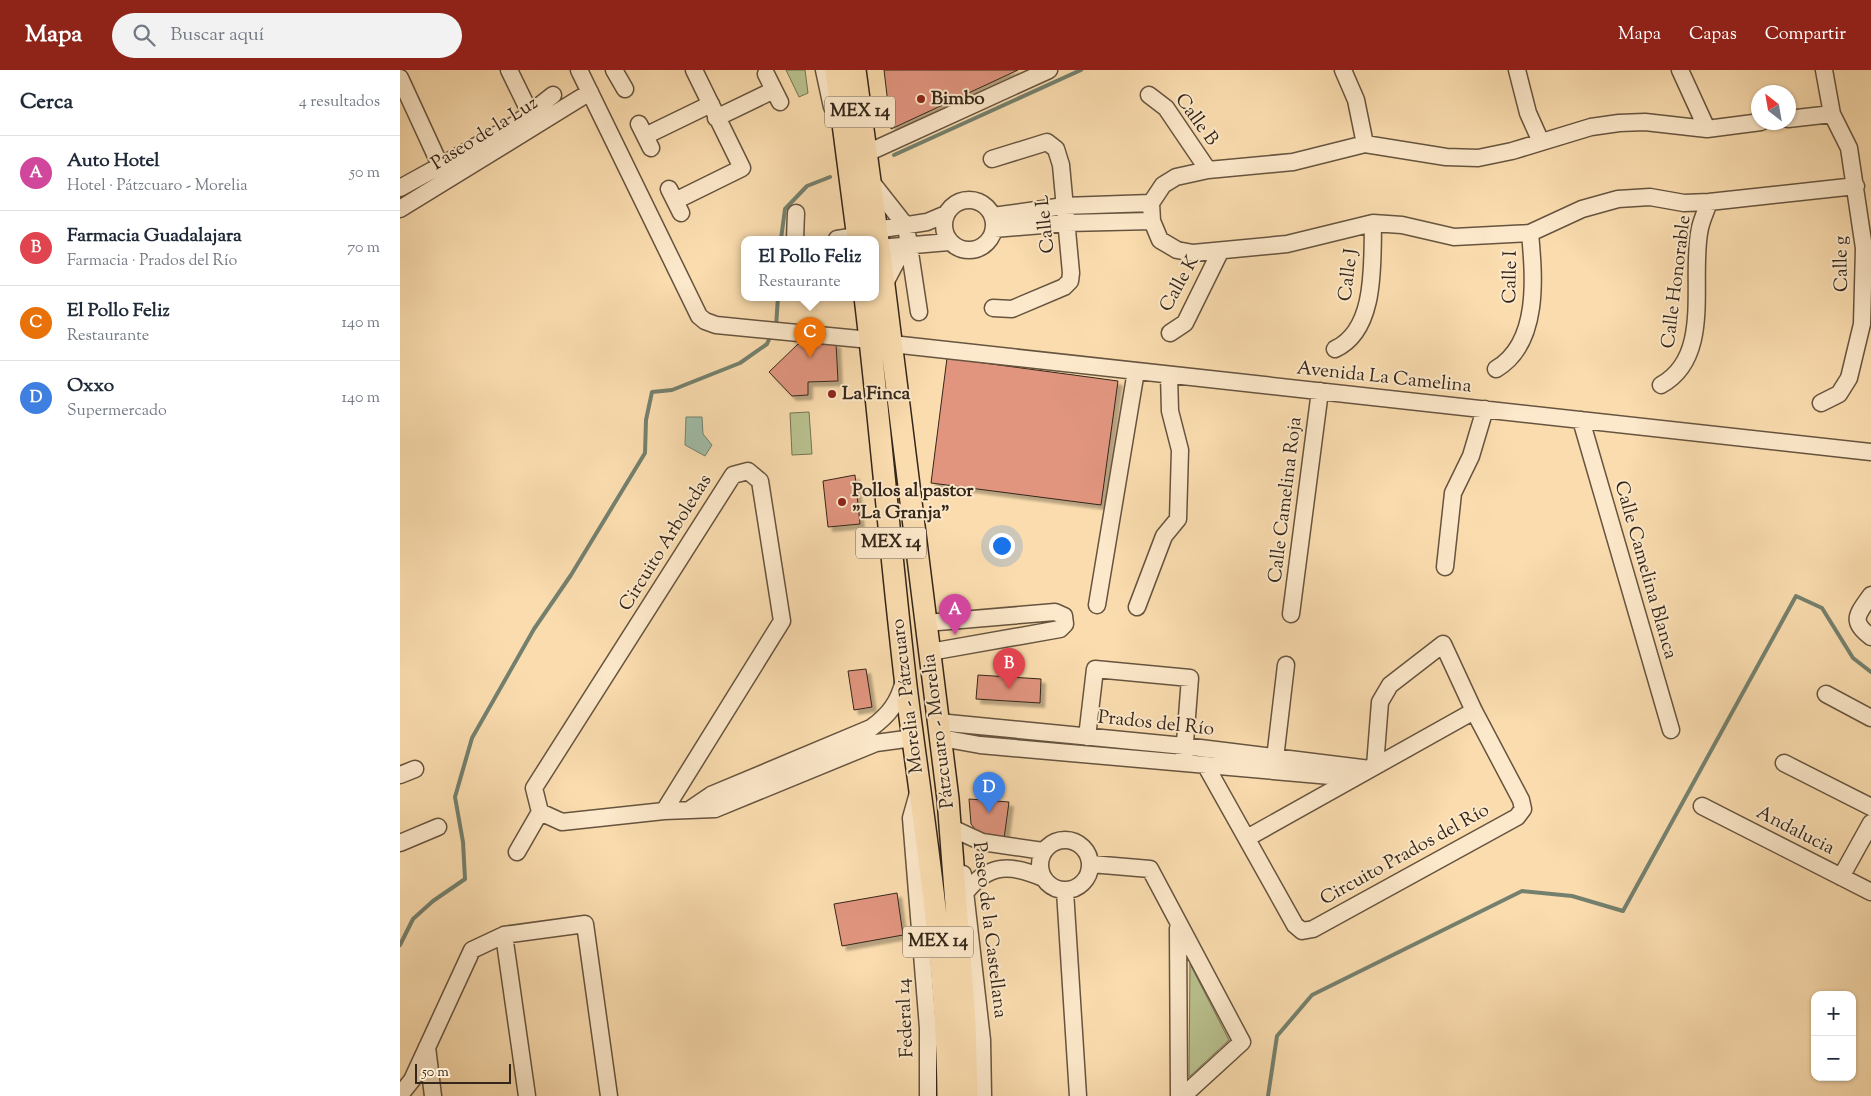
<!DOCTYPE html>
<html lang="es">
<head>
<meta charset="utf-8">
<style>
  :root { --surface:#fff; --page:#f2f2f3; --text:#1f2937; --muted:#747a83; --line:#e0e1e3; --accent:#8f2418 }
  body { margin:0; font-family:"Sorts Mill Goudy",serif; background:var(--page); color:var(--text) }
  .controls { position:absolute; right:15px; bottom:15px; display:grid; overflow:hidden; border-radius:10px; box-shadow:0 1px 4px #0004 }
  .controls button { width:45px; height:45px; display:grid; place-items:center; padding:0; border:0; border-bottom:1px solid var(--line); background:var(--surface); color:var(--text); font:25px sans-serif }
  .compass { position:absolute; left:1351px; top:15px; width:45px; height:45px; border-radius:50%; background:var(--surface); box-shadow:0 1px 4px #0004; rotate:329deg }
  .scale { position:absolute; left:15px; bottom:12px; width:96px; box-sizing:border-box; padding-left:5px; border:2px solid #34261a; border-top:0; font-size:14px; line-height:18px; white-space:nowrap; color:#34261a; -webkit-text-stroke:4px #fce8ca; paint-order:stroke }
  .you { position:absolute; left:601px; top:475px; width:18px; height:18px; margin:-12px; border:4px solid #fff; border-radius:50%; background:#1a73e8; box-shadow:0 0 0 8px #1a73e833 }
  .badge { display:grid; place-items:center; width:32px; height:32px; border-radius:50%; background:var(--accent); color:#fff; font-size:16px; font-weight:700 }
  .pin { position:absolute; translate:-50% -41px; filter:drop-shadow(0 1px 2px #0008) }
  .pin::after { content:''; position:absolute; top:26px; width:18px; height:15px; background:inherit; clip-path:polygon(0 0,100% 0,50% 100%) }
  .popup { position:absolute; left:341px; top:166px; width:138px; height:65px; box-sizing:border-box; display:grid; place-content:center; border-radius:10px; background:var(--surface); filter:drop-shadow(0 1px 4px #0005); font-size:16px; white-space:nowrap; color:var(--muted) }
  .popup b { font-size:19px; color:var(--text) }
  .popup::after { content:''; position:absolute; left:50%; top:100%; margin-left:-10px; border:10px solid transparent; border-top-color:var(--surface) }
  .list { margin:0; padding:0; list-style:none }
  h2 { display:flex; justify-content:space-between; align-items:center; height:65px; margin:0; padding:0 20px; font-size:21px }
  h2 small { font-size:16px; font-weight:400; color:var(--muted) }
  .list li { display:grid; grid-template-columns:32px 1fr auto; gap:15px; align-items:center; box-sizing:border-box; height:75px; padding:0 20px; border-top:1px solid var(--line) }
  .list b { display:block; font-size:19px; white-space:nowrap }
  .list p { margin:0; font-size:16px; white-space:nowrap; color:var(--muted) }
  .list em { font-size:16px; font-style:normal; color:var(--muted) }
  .icon { flex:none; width:28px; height:28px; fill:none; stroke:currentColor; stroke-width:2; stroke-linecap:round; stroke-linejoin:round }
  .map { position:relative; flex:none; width:1471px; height:1026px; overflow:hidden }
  header { display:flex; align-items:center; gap:30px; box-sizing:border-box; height:70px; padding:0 25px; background:var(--accent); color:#fff }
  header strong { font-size:24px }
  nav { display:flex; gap:28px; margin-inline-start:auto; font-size:18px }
  .search { width:350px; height:45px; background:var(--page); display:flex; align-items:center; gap:12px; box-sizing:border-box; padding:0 18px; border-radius:28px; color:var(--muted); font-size:19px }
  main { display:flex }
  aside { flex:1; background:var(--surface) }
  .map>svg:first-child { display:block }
  .green { fill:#b9c28f; stroke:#767454 }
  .water { fill:#9fbca6; stroke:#74806e }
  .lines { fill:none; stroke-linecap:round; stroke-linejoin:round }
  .stream { stroke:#74806e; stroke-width:4 }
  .building { fill:#e1957f; stroke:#34261a; filter:url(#shadow) }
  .minor-casing { stroke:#66543f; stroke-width:19 }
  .major-casing { stroke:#34261a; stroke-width:24 }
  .minor { stroke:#fce8ca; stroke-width:16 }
  .major { stroke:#fadcae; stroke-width:21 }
  .poi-dot { fill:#8f2418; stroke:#fce8ca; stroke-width:2 }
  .labels { text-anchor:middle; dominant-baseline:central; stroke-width:4; stroke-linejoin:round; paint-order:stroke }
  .shield { fill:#fce8ca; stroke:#70604f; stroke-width:1 }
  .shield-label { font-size:18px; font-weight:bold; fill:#34261a }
  .poi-label { font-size:19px; font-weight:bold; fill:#34261a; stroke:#fce8ca; text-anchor:start }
  .street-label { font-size:19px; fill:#34261a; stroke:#fce8ca }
</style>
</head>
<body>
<header>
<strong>Mapa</strong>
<div class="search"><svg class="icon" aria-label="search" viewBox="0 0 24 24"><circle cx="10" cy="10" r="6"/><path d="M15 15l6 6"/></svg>Buscar aquí</div>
<nav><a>Mapa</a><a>Capas</a><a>Compartir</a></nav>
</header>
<main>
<aside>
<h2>Cerca<small>4 resultados</small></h2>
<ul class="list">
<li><span class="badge" style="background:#d1479c">A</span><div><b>Auto Hotel</b><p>Hotel · Pátzcuaro - Morelia</p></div><em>50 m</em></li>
<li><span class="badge" style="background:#e0444e">B</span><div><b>Farmacia Guadalajara</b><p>Farmacia · Prados del Río</p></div><em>70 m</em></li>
<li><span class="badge" style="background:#e8710a">C</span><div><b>El Pollo Feliz</b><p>Restaurante</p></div><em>140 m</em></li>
<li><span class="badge" style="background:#3f7fe0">D</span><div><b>Oxxo</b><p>Supermercado</p></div><em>140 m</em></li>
</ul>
</aside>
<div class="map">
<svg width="1471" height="1026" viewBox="0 0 1471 1026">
  <defs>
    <filter id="shadow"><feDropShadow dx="4.5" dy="4.5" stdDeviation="1" flood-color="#0004"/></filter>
  </defs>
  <rect width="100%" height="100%" fill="#fadcae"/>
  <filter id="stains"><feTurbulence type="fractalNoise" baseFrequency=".004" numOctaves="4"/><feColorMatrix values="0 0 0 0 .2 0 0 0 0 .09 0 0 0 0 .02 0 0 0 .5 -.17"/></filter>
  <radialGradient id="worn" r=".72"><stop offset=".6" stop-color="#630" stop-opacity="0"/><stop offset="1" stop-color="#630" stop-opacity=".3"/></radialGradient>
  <path class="green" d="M386,0H405L408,23L399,27Z
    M409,342L412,384L392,385L390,343Z
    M790,894L829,970L789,1007Z"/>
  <path class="water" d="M286,347H302L303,364L312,375L305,386L285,375Z"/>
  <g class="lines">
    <path class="stream" d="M494,85L681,0
      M381,169L385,139L407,116L430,107
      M376,257L378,227
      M0,875L13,849L33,831L65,809L63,772L55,727L72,668L134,559L171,505L245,383L246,350L252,322L272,320L340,293L367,274L371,265
      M868,1026L877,966L912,925L1122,821L1172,826L1223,841L1396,526L1422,538L1453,588L1471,602"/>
  </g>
  <path class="building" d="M484,0H618L491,59Z
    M436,273L438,311L408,312V325L392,326L369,302L398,274Z
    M547,288L718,311L701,435L531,413Z
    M455,405L460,454L428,457L423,411Z
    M466,599L472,637L454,640L448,601Z
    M578,605L641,609L640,633L576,629Z
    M569,729L609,732L604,769L579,764L571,754Z
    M497,823L503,865L442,876L434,834Z"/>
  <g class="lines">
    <g class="minor-casing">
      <path id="minor" d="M109,0L130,43
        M179,0L299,246L305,251L316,255L470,270
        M214,0L225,19
        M424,0L432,37
        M943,0L956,30L965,74
        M1117,0L1128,43L1141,72
        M1280,0L1307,59
        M366,4L380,32
        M0,8L40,95
        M749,25L766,38L808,100
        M316,48L374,20
        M1388,49L1432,44
        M1361,52L1307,59L1245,52L1219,53L1191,57L1112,81L1078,88L1046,87L965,74L893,92L808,100L776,107L763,115L751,133L752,151L760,170L777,180L793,183L887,174L973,153L1002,155L1054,167L1130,163L1182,139L1218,129L1250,127L1284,133L1309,132L1456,116
        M239,54L251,78
        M245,66L311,34
        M465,84L649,0
        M592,89L647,72L656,79L661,95L671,203L670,211L664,217L612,239L593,238
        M469,109L506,156L519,242
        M0,118L116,54L153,25
        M269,119L281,143
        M544 155a25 25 0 1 1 50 0a25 25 0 1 1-50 0Z
        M275,131L342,98L294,0
        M0,139L190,22
        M593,146L664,136L751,133
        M594,159L667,153L752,151
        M476,160L527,152L546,144
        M395,169L396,143
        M437,169L457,166
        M479,178L549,172
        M484,215L505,175
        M770,263L785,253L820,182
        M492,274L1471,382
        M935,279C977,260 972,192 973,153
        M1096,299C1140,273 1134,207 1130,163
        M1261,315C1314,286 1289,207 1300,158C1302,149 1306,141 1309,132
        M1421,333L1439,324L1449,308L1462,254L1464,178L1449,78L1432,44L1424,0
        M1181,350L1271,660
        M1045,497L1053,423L1071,386L1085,339
        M1471,525C1458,544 1449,551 1471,567
        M697,535L736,301
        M737,537L764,466L778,449L780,380L770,341L769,305
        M891,544L920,321
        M526,553L655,542L664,546L665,554L660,559L530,582
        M1426,624L1471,648
        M538,652L784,676L970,699
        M687,667L695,599L790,608L784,685
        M541,668L580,675L953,708
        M1384,693L1471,737
        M806,696L895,855L902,861L913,859L1117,747L1123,739L1121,730L1074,641L1043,574L990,615L980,632L975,696
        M874,697L886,595
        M0,705L15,699
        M518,723L511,748L528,958V1026
        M1302,736L1471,822
        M289,740L311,725L471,658C489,645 499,632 504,610
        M140,742L134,718L333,405L348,401L360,411L382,551L264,741
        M140,742L162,752L264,741L315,739L476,673L513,668
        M556,760L582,772L643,781
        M847,768L1074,641
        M640 795a25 25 0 1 1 50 0a25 25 0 1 1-50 0Z
        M0,773L38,757
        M117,782L140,742
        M691,794L750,799L842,972L783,1026
        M563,804L582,970L583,1026
        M1441,807L1471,753
        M665,821L678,1026
        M566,822C589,793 611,794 643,808
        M778,858L779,1026
        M104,865L127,1026
        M27,977L33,1026
        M0,1025L12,1010L72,880L104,865L185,854L209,1026"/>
    </g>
    <g class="major-casing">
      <path id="major" d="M436,0L458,169
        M455,0L484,215L548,729L565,952L567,1026
        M465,227C481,359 491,492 507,624C524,757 547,892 548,1026"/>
    </g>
    <use href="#minor" class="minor"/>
    <use href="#major" class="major"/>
  </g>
  <g class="poi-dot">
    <circle cx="521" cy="29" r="5"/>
    <circle cx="432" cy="324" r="5"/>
    <circle cx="442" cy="432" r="5"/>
  </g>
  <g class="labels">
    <g class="shield">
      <rect x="425" y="26.5" width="70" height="31" rx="4"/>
      <rect x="456" y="457.5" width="70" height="31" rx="4"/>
      <rect x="503" y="856.5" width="70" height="31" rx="4"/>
    </g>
    <g class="shield-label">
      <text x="460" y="42">MEX 14</text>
      <text x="491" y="473">MEX 14</text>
      <text x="538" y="872">MEX 14</text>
    </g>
    <g class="poi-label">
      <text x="531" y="29">Bimbo</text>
      <text x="442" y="324">La Finca</text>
      <text x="452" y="421">Pollos al pastor<tspan x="452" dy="22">"La Granja"</tspan></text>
    </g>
    <g class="street-label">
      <text transform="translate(796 50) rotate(54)">Calle B</text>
      <text transform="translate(85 64) rotate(-32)">Paseo de la Luz</text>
      <text transform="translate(646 154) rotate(-96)">Calle L</text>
      <text transform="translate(1442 194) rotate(-91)">Calle g</text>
      <text transform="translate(949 205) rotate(-83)">Calle J</text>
      <text transform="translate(1111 207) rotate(-89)">Calle I</text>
      <text transform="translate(1277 212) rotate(-83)">Calle Honorable</text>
      <text transform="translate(780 214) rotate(-61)">Calle K</text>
      <text transform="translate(984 308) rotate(6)">Avenida La Camelina</text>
      <text transform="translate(886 430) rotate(-83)">Calle Camelina Roja</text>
      <text transform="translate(266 473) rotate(-58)">Circuito Arboledas</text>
      <text transform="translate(1245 500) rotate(74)">Calle Camelina Blanca</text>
      <text transform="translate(508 626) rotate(-97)">Morelia - Pátzcuaro</text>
      <text transform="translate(756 654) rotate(6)">Prados del Río</text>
      <text transform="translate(539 661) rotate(-97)">Pátzcuaro - Morelia</text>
      <text transform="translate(1395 761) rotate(27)">Andalucia</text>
      <text transform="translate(1005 785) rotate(-29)">Circuito Prados del Río</text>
      <text transform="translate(589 860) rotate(83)">Paseo de la Castellana</text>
      <text transform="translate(506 948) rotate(-93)">Federal 14</text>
    </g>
  </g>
  <rect width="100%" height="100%" filter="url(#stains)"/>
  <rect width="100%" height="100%" fill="url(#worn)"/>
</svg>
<div class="controls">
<button>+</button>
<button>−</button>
</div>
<svg class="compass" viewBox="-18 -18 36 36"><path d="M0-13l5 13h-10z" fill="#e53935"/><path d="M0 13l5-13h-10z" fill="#747a83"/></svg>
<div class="scale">50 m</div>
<div class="you"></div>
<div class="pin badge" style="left:555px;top:565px;background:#d1479c">A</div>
<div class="pin badge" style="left:609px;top:619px;background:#e0444e">B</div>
<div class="pin badge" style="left:410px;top:288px;background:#e8710a">C</div>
<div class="popup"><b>El Pollo Feliz</b>Restaurante</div>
<div class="pin badge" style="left:589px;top:743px;background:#3f7fe0">D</div>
</div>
</main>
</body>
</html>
